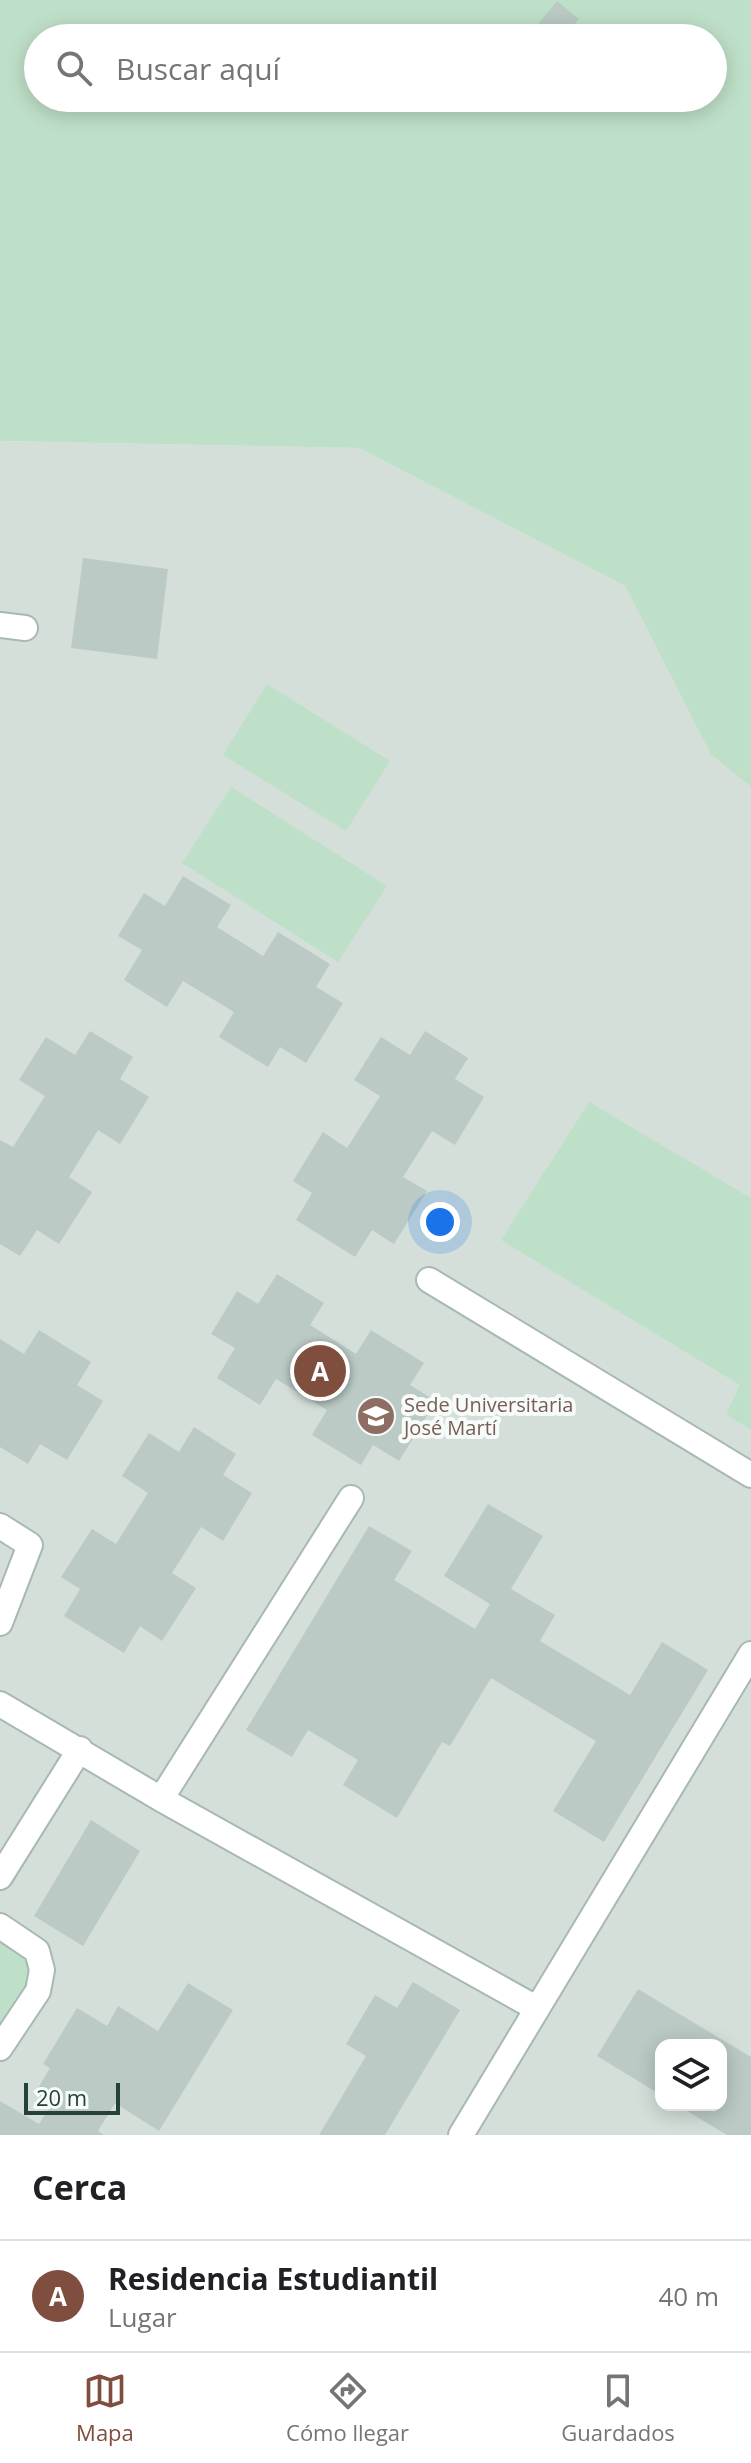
<!DOCTYPE html>
<html lang="es">
<head>
<meta charset="utf-8">
<style>
  :root { --surface:#fff; --page:#f2f2f2; --text:#202124; --muted:#757577; --line:#e0e0e0; --accent:#7f4e3f }
  body { margin:0; font-family:"Open Sans",sans-serif; background:var(--page); color:var(--text) }
  .controls { position:absolute; right:24px; bottom:24px; display:grid; overflow:hidden; border-radius:16px; box-shadow:0 4px 20px #0003 }
  .controls button { width:72px; height:72px; display:grid; place-items:center; padding:0; border:0; border-bottom:2px solid var(--line); background:var(--surface); color:var(--text); font:40px sans-serif }
  .scale { position:absolute; left:24px; bottom:20px; width:96px; box-sizing:border-box; padding-left:8px; border:4px solid #24423a; border-top:0; font-size:22px; line-height:28px; white-space:nowrap; color:#24423a; -webkit-text-stroke:6px #f7fbf9; paint-order:stroke }
  .you { position:absolute; left:440px; top:1222px; width:28px; height:28px; margin:-20px; border:6px solid #fff; border-radius:50%; background:#1a73e8; box-shadow:0 0 0 12px #1a73e833 }
  .badge { display:grid; place-items:center; width:52px; height:52px; border-radius:50%; background:var(--accent); color:#fff; font-size:26px; font-weight:700 }
  .pin { position:absolute; translate:-50% -50%; border:4px solid #fff; box-shadow:0 2px 8px #0006 }
  .list { margin:0; padding:0; list-style:none }
  h2 { display:flex; justify-content:space-between; align-items:center; height:104px; margin:0; padding:0 32px; font-size:34px }
  h2 small { font-size:26px; font-weight:400; color:var(--muted) }
  .list li { display:grid; grid-template-columns:52px 1fr auto; gap:24px; align-items:center; box-sizing:border-box; height:112px; padding:0 32px; border-top:2px solid var(--line) }
  .list b { display:block; font-size:30px; white-space:nowrap }
  .list p { margin:0; font-size:26px; white-space:nowrap; color:var(--muted) }
  .list em { font-size:26px; font-style:normal; color:var(--muted) }
  .icon { flex:none; width:44px; height:44px; fill:none; stroke:currentColor; stroke-width:2; stroke-linecap:round; stroke-linejoin:round }
  .map { position:relative; flex:none; width:751px; height:2135px; overflow:hidden }
  .search { position:absolute; background:var(--surface); box-shadow:0 4px 20px #0003; left:24px; right:24px; top:24px; height:88px; display:flex; align-items:center; gap:20px; box-sizing:border-box; padding:0 28px; border-radius:44px; color:var(--muted); font-size:30px }
  .sheet { height:216px; background:var(--surface) }
  nav { display:flex; justify-content:space-around; align-items:center; box-sizing:border-box; height:112px; border-top:2px solid var(--line); background:var(--surface); font-size:22px; color:var(--muted) }
  nav a { display:grid; justify-items:center; gap:4px }
  nav .on { color:var(--accent) }
  .map>svg:first-child { display:block }
  .built { fill:#d4dfda; fill-rule:evenodd }
  .green { fill:#bfe0c8; fill-rule:evenodd }
  .building { fill:#bbcac4 }
  .lines { fill:none; stroke-linecap:round; stroke-linejoin:round }
  .minor-casing { stroke:#a8b8b2; stroke-width:28 }
  .minor { stroke:#fff; stroke-width:24 }
  .labels { text-anchor:middle; dominant-baseline:central; stroke-width:8; stroke-linejoin:round; paint-order:stroke }
  .education-label { font-size:20px; fill:#785e54; stroke:#f7fbf9; text-anchor:start }
</style>
</head>
<body>
<div class="map">
<svg width="751" height="2135" viewBox="0 0 751 2135">
  <rect width="100%" height="100%" fill="#e6efeb"/>
  <path class="built" d="M0,441L359,448L625,586L711,755L751,787V2135H0ZM661,2045H721V2105H661Z"/>
  <path class="green" d="M0,0H751V787L711,755L625,586L359,448L0,441ZM38,38H713V98H38Z
    M267,684L390,761L346,831L223,755Z
    M231,787L387,886L338,962L182,863Z
    M589,1102L751,1198V1430L726,1414L740,1385L501,1240Z
    M0,1938L30,1956C37,1985 16,2008 0,2031Z"/>
  <path class="building" d="M557,1L579,19L563,38H537L531,33Z
    M83,558L168,569L157,659L71,648Z
    M183,876L231,905L217,927L263,956L278,932L330,964L316,987L343,1003L306,1063L280,1047L268,1067L219,1037L234,1012L183,981L167,1007L124,980L142,950L118,936L144,893L165,906Z
    M90,1031L133,1057L120,1079L149,1097L120,1144L98,1130L69,1177L92,1192L59,1244L37,1230L20,1256L0,1244V1140L13,1147L45,1096L19,1080L46,1037L75,1055Z
    M425,1031L468,1058L455,1079L484,1097L455,1145L432,1131L403,1177L427,1191L394,1244L372,1230L355,1257L296,1220L312,1193L293,1181L323,1132L347,1148L380,1096L354,1080L381,1037L410,1055Z
    M277,1274L324,1303L310,1325L356,1354L371,1330L424,1363L410,1385L436,1401L399,1461L373,1445L361,1465L312,1435L327,1410L276,1379L260,1405L217,1378L235,1348L211,1334L237,1291L258,1304Z
    M39,1330L91,1362L77,1385L103,1401L67,1460L40,1444L28,1464L0,1447V1339L24,1354Z
    M194,1427L236,1454L223,1475L252,1493L223,1541L201,1527L172,1573L196,1588L162,1641L140,1626L124,1653L64,1616L80,1589L61,1577L92,1529L116,1544L148,1493L122,1476L149,1433L179,1452Z
    M488,1504L543,1536L511,1589L555,1615L540,1641L630,1695L662,1642L708,1670L604,1842L553,1811L596,1741L491,1678L450,1746L442,1742L397,1818L343,1785L358,1760L308,1730L292,1757L246,1730L369,1526L412,1551L394,1580L475,1629L490,1604L444,1576Z
    M91,1820L140,1851L83,1946L34,1916Z
    M413,1982L460,2010L385,2135H319L366,2056L346,2044L375,1995L397,2008Z
    M188,1983L233,2010L159,2131L115,2103L98,2131L104,2135H0V2101L39,2124L52,2104L35,2093L50,2068L43,2064L77,2008L107,2026L118,2006L158,2031Z
    M638,1989L751,2057V2135H727L677,2105H721V2045H661V2095L597,2056Z"/>
  <g class="lines">
    <g class="minor-casing">
      <path id="minor" d="M0,625L25,628
        M429,1280L751,1475
        M0,1526L30,1545L0,1623
        M0,1704L161,1799L536,2008
        M161,1799L351,1498
        M0,1877L80,1749
        M0,1926L37,1951L42,1970L38,1991L0,2048
        M461,2135L751,1654"/>
    </g>
    <use href="#minor" class="minor"/>
  </g>
  <defs>
    <g id="university-disc" transform="scale(2)"><circle r="9.5" fill="#8d6e63" stroke="#f7fbf9"/><path d="M0-5L7-2L0 1L-7-2ZM-4 1L0 2.5L4 1V4Q0 6-4 4Z" fill="#fff"/></g>
  </defs>
  <g fill-rule="evenodd">
    <use href="#university-disc" x="376" y="1416"/>
  </g>
  <g class="labels">
    <g class="education-label">
      <text x="404" y="1404">Sede Universitaria<tspan x="404" dy="23">José Martí</tspan></text>
    </g>
  </g>
</svg>
<div class="controls">
<button><svg class="icon" aria-label="layers" viewBox="0 0 24 24"><path d="M12 4l9 5-9 5-9-5zM3 14l9 5 9-5"/></svg></button>
</div>
<div class="scale">20 m</div>
<div class="you"></div>
<div class="pin badge" style="left:320px;top:1371px">A</div>
<div class="search"><svg class="icon" aria-label="search" viewBox="0 0 24 24"><circle cx="10" cy="10" r="6"/><path d="M15 15l6 6"/></svg>Buscar aquí</div>
</div>
<section class="sheet">
<h2>Cerca<small></small></h2>
<ul class="list">
<li><span class="badge">A</span><div><b>Residencia Estudiantil</b><p>Lugar</p></div><em>40 m</em></li>
</ul>
</section>
<nav>
<a class="on"><svg class="icon" aria-label="map" viewBox="0 0 24 24"><path d="M3 6l6-2 6 2 6-2v14l-6 2-6-2-6 2zM9 4v14M15 6v14"/></svg>Mapa</a>
<a><svg class="icon" aria-label="directions" viewBox="0 0 24 24"><path d="M12 3l9 9-9 9-9-9zM9 14v-3h6M13 9l2 2-2 2"/></svg>Cómo llegar</a>
<a><svg class="icon" aria-label="saved" viewBox="0 0 24 24"><path d="M7 4h10v16l-5-4-5 4z"/></svg>Guardados</a>
</nav>
</body>
</html>
